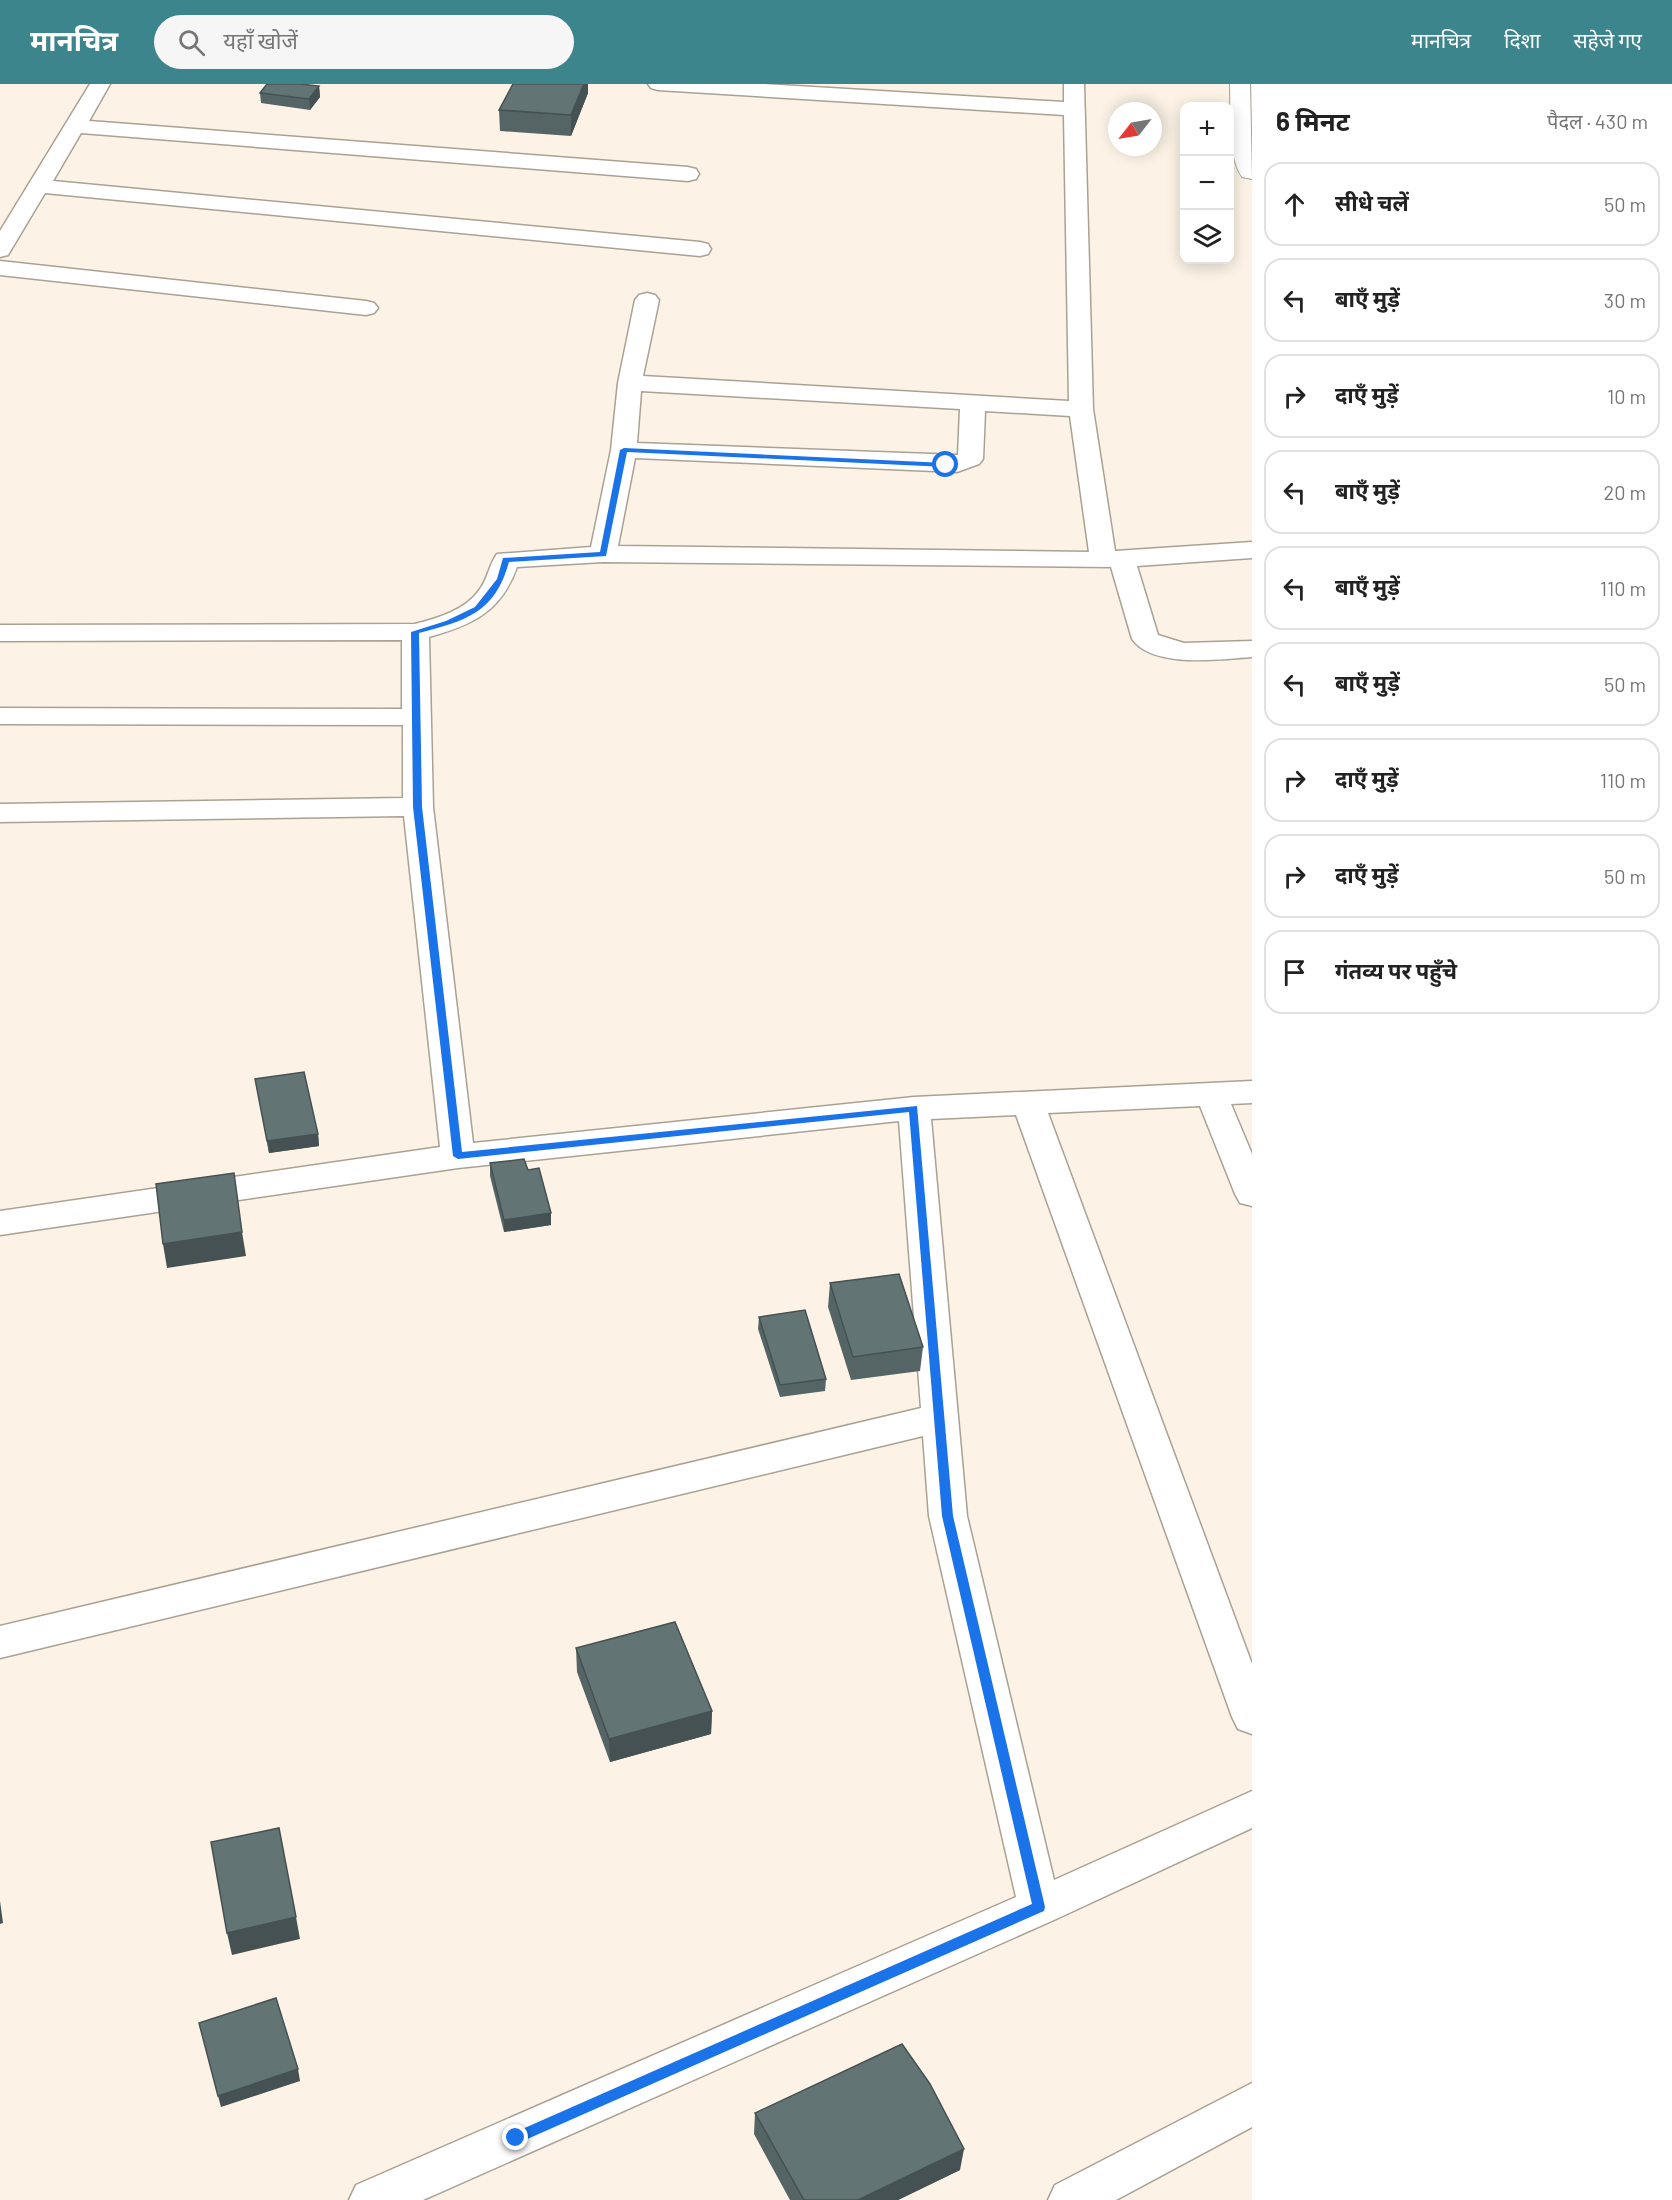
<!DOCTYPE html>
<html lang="hi">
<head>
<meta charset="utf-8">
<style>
  :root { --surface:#fff; --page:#f6f6f6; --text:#222; --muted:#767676; --line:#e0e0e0; --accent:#3d858c }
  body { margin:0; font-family:Barlow,"Noto Sans Devanagari",sans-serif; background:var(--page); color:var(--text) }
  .controls { position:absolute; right:18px; top:18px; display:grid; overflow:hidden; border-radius:12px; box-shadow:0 3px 15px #0003 }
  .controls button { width:54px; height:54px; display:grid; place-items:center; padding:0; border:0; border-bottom:2px solid var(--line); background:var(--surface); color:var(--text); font:30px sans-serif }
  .compass { position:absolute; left:1108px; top:18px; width:54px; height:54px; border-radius:50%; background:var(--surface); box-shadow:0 3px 15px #0003; rotate:239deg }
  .stop { position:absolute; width:18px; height:18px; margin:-14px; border:4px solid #1a73e8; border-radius:50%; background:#fff }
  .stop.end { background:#1a73e8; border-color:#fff; box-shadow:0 2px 6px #0008 }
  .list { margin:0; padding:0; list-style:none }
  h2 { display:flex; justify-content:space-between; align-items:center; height:78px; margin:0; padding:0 24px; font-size:26px }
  h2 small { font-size:20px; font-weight:400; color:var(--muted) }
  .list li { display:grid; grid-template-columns:39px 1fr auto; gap:18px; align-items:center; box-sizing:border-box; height:84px; margin:0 12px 12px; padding:0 12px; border:2px solid var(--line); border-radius:18px }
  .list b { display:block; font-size:22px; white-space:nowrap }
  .list em { font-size:20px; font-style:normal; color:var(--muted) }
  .icon { flex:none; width:33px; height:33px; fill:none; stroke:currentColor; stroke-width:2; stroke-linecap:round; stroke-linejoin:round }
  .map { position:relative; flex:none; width:1252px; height:2116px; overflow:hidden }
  header { display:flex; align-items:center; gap:36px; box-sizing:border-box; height:84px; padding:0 30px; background:var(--accent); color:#fff }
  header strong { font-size:28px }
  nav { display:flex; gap:33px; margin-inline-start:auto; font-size:21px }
  .search { width:420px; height:54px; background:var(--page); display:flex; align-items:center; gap:15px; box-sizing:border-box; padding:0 21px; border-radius:33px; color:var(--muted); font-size:22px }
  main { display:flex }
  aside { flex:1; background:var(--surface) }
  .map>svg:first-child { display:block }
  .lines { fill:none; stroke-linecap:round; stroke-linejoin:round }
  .service-casing { stroke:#a9a194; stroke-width:2 }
  .minor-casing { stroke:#a9a194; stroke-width:3 }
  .service { fill:#fff; fill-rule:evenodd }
  .minor { fill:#fff; fill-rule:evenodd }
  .wall { fill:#556465 }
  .shaded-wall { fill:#455152 }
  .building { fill:#637475; stroke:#455152; stroke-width:1.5 }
  .route { fill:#1a73e8 }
</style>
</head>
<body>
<header>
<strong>मानचित्र</strong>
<div class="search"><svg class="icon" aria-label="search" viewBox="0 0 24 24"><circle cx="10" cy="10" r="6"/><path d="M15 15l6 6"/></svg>यहाँ खोजें</div>
<nav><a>मानचित्र</a><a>दिशा</a><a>सहेजे गए</a></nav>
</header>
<main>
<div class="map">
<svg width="1252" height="2116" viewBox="0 0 1252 2116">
  <rect width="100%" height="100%" fill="#fcf3e6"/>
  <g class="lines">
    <g class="service-casing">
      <path id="service" d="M1230,0H1250L1252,95L1242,93C1227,72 1231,26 1230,0Z"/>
    </g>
    <g class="minor-casing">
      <path id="minor" d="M90,0H110L89,37L688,83L696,85L699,90L696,95L688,97L81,49L53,97L700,158L708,160L711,165L708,170L700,172L45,109L8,171L0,173V147Z
        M648,0H763L1064,18V0H1084L1093,325L1115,467L1252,458V474L1137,482L1158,551L1184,559L1252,557V573C1221,575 1153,585 1132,555L1111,483L603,478L517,483C501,528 472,541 429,553L433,723L473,1059L914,1013L1252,997V1019L1231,1020L1252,1070V1122L1240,1119L1235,1110L1200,1022L1048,1029L1252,1580V1650L1238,1645L1232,1633L1016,1031L931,1035L967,1432L1054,1796L1252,1707V1744L1054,1836L423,2116H349L356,2101L1016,1813L929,1432L923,1352L0,1574V1542L921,1324L899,1037L458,1084L0,1151V1127L440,1063L404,732L0,738V720L403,714V641L0,640V624L402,625V556L0,557V541L415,540C438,534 466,526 480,505C488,494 489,481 497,470L591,463L611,366L618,299L635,216L639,211L647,209L655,211L659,216L643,292L1069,317L1064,31L658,6L651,4ZM641,307L960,325L958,371L637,359ZM985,327L1070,332L1089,468L618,462L635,374L957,388L979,380L983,375Z
        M0,177L366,217L374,219L378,224L374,229L366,231L0,191Z
        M1252,1999V2043L1116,2116H1048L1055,2101Z"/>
    </g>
    <use href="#service" class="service"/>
    <use href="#minor" class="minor"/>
  </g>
  <path class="wall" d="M319,2L320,13L310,26L261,19L260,9Z
    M588,9L571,52L500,47L499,26Z
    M255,995L318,1050L319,1062L269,1069Z
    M490,1079L528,1086L551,1129V1141L504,1148L490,1092Z
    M830,1199L923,1263L920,1287L851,1296L828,1223Z
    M759,1233L826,1295L825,1307L780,1313L758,1245Z
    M576,1564L712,1627L711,1650L610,1678L577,1588Z
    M755,2029L960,2086L898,2116H790L754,2050Z"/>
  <path class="shaded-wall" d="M584,0H588V9L571,52V31Z
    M319,2L320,13L310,26L309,15Z
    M318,1050L319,1062L269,1069L267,1057Z
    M551,1129V1141L504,1148V1136Z
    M242,1148L246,1172L167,1184L163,1160Z
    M712,1627L711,1650L610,1678L609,1655Z
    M0,1817L3,1839L0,1840Z
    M296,1833L300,1855L232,1871L227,1849Z
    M298,1985L300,1997L221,2023L218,2012Z
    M964,2065L960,2086L898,2116H858Z"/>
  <path class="building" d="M267,0H300L319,2L309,15L260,9Z
    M513,0H584L571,31L499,26Z
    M304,988L318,1050L267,1057L255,995Z
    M524,1075L528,1086L539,1084L551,1129L504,1136L490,1079Z
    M234,1089L242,1148L163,1160L156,1100Z
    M899,1190L923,1263L853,1273L830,1199Z
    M805,1226L826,1295L780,1301L759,1233Z
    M675,1538L712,1627L609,1655L576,1564Z
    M279,1744L296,1833L227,1849L211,1758Z
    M276,1914L298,1985L218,2012L199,1939Z
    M902,1960L930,2000L964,2065L858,2116H804L755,2029Z"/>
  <path class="route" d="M624,364L946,379L949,381L946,383L627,368L606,472L509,478C495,529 465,537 419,549L422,723L462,1068L917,1022L953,1432L1045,1823L1044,1827L516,2060L511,2059L509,2054L511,2050L1032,1820L942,1432L909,1028L458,1075L453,1072L413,723L411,548L446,537L475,523L497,495L503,474L600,468L620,366Z"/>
</svg>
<div class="controls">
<button>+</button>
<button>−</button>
<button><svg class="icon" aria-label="layers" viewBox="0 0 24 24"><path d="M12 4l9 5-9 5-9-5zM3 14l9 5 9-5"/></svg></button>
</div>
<svg class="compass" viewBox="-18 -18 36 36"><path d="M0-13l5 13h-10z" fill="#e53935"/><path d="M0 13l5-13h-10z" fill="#767676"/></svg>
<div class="stop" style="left:946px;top:381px"></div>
<div class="stop end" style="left:516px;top:2054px"></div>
</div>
<aside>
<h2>6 मिनट<small>पैदल · 430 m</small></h2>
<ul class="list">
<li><svg class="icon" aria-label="ahead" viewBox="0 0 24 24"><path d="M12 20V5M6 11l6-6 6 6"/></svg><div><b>सीधे चलें</b></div><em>50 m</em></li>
<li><svg class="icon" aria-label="left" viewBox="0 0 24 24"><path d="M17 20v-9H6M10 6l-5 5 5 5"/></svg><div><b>बाएँ मुड़ें</b></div><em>30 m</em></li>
<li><svg class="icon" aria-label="right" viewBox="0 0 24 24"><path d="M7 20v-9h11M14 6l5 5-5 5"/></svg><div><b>दाएँ मुड़ें</b></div><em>10 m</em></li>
<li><svg class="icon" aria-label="left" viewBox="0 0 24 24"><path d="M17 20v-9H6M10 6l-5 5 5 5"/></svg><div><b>बाएँ मुड़ें</b></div><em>20 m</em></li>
<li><svg class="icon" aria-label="left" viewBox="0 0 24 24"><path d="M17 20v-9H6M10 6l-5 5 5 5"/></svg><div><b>बाएँ मुड़ें</b></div><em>110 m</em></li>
<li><svg class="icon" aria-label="left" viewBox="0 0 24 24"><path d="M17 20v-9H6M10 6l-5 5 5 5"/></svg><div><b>बाएँ मुड़ें</b></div><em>50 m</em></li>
<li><svg class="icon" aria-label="right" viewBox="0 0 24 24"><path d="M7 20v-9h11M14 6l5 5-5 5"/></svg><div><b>दाएँ मुड़ें</b></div><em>110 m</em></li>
<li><svg class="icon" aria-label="right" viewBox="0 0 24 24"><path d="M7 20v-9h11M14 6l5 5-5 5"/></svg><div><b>दाएँ मुड़ें</b></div><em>50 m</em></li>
<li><svg class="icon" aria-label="arrive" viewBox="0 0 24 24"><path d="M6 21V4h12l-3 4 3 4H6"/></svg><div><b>गंतव्य पर पहुँचे</b></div></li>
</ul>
</aside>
</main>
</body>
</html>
